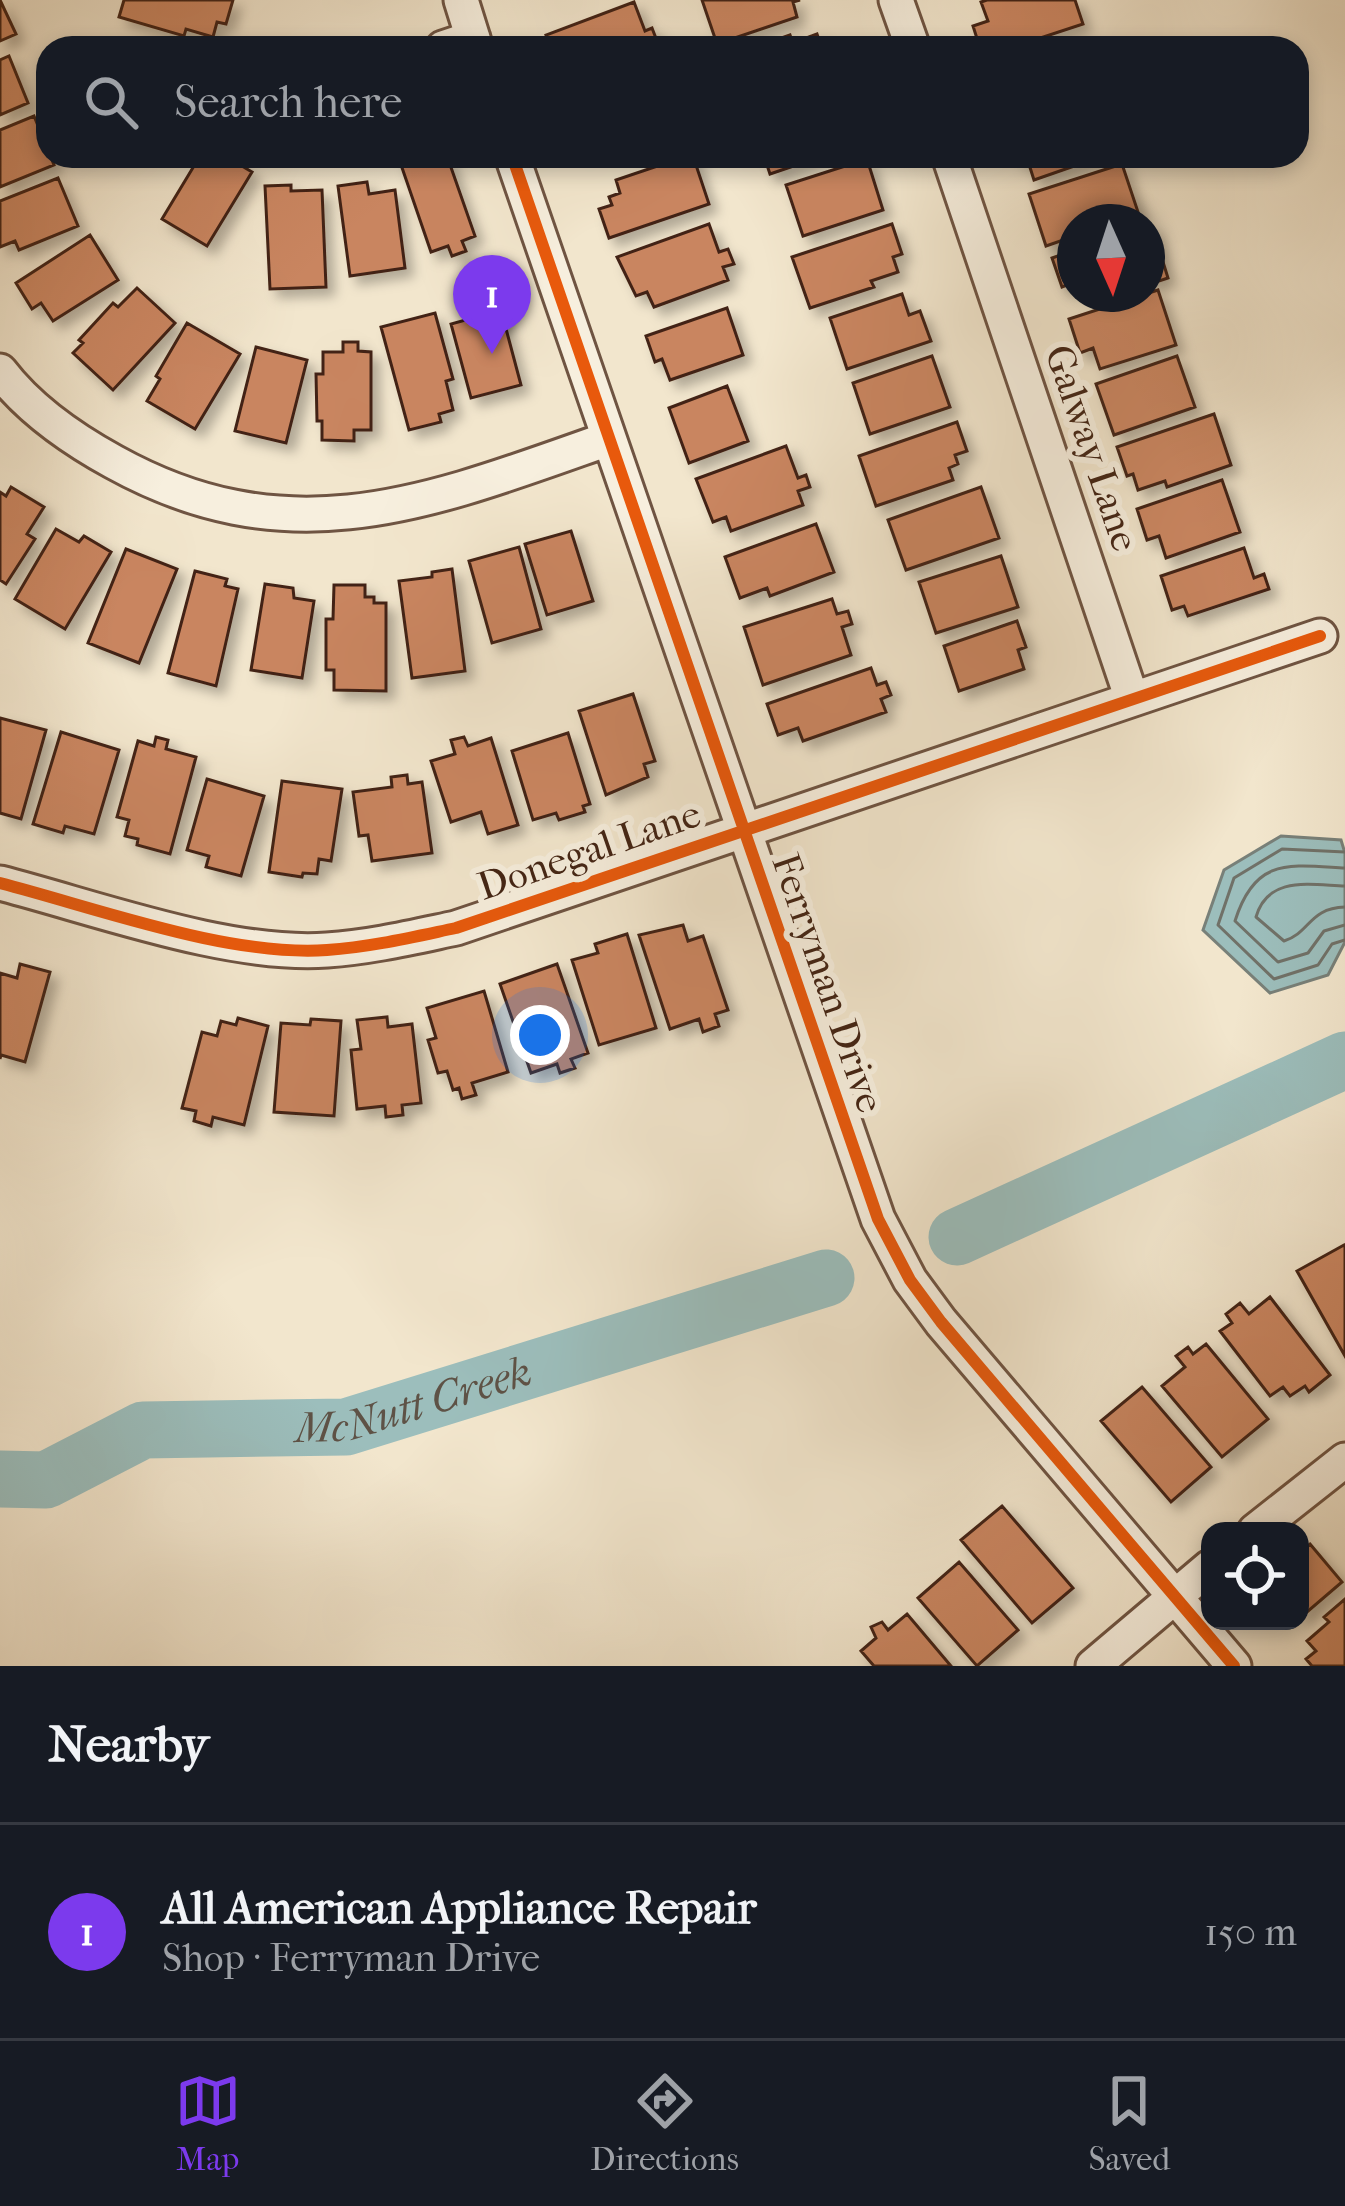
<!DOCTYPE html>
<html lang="en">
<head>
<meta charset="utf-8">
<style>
  :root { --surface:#171b24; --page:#242831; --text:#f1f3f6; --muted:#9ea1a6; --line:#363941; --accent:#7c3aed }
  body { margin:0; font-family:"IM FELL French Canon",serif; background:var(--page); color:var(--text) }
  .controls { position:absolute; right:36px; bottom:36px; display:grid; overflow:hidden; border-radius:24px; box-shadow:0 6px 18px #0003 }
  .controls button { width:108px; height:108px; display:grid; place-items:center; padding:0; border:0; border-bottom:3px solid var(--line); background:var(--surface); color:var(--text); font:60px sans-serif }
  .compass { position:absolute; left:1057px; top:204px; width:108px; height:108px; border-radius:50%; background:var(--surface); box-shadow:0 6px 18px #0003; rotate:177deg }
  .you { position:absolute; left:540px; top:1035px; width:42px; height:42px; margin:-30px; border:9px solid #fff; border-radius:50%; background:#1a73e8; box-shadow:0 0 0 18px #1a73e833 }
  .badge { display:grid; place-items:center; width:78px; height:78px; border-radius:50%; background:var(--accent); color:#fff; font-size:39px; font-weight:700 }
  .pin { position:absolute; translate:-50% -99px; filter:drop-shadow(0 3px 6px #0008) }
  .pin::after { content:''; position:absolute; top:63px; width:42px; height:36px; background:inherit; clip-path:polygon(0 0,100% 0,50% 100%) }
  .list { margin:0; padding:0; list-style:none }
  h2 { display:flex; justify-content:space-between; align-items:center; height:156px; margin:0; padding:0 48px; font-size:51px }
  h2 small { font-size:39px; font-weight:400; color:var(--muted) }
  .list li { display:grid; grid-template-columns:78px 1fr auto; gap:36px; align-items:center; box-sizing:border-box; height:216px; padding:0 48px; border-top:3px solid var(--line) }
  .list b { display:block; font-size:45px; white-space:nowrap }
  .list p { margin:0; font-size:39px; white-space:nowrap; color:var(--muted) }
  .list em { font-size:39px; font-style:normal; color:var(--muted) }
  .icon { flex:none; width:66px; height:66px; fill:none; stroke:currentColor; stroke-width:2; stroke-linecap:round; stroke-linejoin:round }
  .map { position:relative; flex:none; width:1345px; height:1666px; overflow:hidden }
  .search { position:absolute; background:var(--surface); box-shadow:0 6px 18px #0003; left:36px; right:36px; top:36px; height:132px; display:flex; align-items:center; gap:30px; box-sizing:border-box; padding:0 42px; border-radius:36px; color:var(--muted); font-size:45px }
  .sheet { height:372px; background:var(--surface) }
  nav { display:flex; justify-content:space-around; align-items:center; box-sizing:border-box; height:168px; border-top:3px solid var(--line); background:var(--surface); font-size:33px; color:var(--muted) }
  nav a { display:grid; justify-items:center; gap:6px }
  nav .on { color:var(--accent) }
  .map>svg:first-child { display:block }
  .water { fill:#9cbebc; stroke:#788079; stroke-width:3 }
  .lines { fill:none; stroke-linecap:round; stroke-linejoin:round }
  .shore { stroke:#707168; stroke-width:3 }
  .river { stroke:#9cbebc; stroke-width:57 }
  .building { fill:#c98561; stroke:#432414; stroke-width:3; filter:url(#shadow) }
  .minor-casing { stroke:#6f5442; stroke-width:39 }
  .minor { stroke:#f7efde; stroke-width:33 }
  .cycleway-casing { stroke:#f7efde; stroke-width:20 }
  .cycleway { stroke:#e8590c; stroke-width:12 }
  .labels { text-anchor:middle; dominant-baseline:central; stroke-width:12; stroke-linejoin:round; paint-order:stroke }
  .street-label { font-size:39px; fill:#432414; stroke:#f7efde }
  .water-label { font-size:42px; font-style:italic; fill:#5e5246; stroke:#f7efde }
</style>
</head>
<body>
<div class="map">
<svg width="1345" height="1666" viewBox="0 0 1345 1666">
  <defs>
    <filter id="shadow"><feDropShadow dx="8" dy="8" stdDeviation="6" flood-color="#0004"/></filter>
  </defs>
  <rect width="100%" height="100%" fill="#f2e6cd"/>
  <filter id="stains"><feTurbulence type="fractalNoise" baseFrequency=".00167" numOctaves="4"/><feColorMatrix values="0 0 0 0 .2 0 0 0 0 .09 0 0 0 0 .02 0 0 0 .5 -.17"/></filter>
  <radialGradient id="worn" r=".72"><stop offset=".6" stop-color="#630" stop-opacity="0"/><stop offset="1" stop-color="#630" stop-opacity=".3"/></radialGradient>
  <path class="water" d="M1281,836L1341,840L1345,853V942L1328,975L1270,993L1203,930L1224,870Z"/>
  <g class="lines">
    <path class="shore" d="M1345,852L1282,849L1234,878L1218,925L1274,979L1318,965L1332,944L1345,940
      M1345,868C1289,865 1255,857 1235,921L1278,962L1308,953L1324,931L1345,925
      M1345,886C1311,885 1268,875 1256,917L1284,941C1310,933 1309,908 1345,907"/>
    <g class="river">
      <path d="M957,1237L1345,1060"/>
      <path id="s1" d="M0,1479L46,1480L143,1430L346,1427L826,1278"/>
    </g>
  </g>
  <path class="building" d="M0,0L16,34L0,41Z
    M124,0H233L226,24L217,22L213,37L186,29L184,36L119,17Z
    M702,0H800L793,2L797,17L717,44Z
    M987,0H1075L1083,24L1010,48H980L973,26L988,21L981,2Z
    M634,2L645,31L652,28L657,41L649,45L650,48H551L546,35Z
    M817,34L822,48H753L790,35L793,43Z
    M9,56L28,103L0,115V60Z
    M34,116L54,165L0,187V130Z
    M200,156H225L252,172L207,246L162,219Z
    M398,156H433L435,160L447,156L475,236L462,241L466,251L452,256L448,246L431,252Z
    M687,156H693L709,204L609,238L599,209L612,205L609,197L620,193L616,180Z
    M764,156H823L770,174Z
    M1016,156H1103L1034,180L1027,158L1018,161Z
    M867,159L883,210L803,236L786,185Z
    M1122,164L1139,215L1118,222H1075V236L1046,246L1029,194Z
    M58,178L78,226L19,250L15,241L0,247V201Z
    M367,182L369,194L395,190L405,268L350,276L338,186Z
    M291,185V191L322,190L326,287L270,289L265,186Z
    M709,224L719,252L728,249L734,264L723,267L728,280L654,307L647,292L636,296L617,257Z
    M892,224L902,254L893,257L898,272L871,281L874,287L810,308L792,257Z
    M1152,226L1168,278L1147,285V228Z
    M90,235L118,280L53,321L41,303L32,309L16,283Z
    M1075,250V282L1062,287L1052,258Z
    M137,288L175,323L113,390L73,353L83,343L79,340L113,303L118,307Z
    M1158,290L1176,345L1100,369L1093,348L1080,353L1069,319Z
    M902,294L909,315L920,311L931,341L847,369L830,318Z
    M727,308L743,355L670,380L662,359L655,362L646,336Z
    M501,310L521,385L471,398L451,324Z
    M435,313L453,379L446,381L453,410L439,414L441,422L409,430L381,327Z
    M187,323L240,354L195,429L147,401L160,379L156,376Z
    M343,342H358V351L371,352V430H354V441L322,440V421H317L316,374H323V352H343Z
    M256,347L307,360L286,443L235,431Z
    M932,356L950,407L870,434L853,383Z
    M1177,356L1195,407L1114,435L1096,384Z
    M727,386L748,441L689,463L669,408Z
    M1214,414L1231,465L1167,487L1165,481L1138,490L1133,474L1127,476L1117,447Z
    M957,422L967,451L955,455L958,464L949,468L953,480L876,506L859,456Z
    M786,446L798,478L806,475L810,487L798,491L803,505L731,531L726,517L713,522L696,479Z
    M1222,480L1240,532L1166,558L1159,536L1147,540L1137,509Z
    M11,487L44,507L27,534L35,539L6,584L0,580V492L6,496Z
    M981,487L999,538L906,570L888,520Z
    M816,524L834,572L770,596L767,588L740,598L725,557Z
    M56,529L79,542L84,536L111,552L65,629L15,599Z
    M571,531L593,601L547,615L525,544Z
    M519,547L541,629L492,643L469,561Z
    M1244,548L1254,578L1264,574L1269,589L1188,616L1184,606L1172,610L1161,576Z
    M126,549L177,569L139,663L88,643Z
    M1001,556L1018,607L936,633L919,582Z
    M452,569L465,671L412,678L399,581L432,577V572Z
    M195,571L227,579L225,586L238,589L216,686L168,673Z
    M265,584L293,588L294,598L314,601L302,678L251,670Z
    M334,585H365V597H374V603H386V691L334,690V670H326V619H333Z
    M832,599L837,614L848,611L852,624L842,627L851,655L763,685L744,627Z
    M1017,621L1026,647L1018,650L1024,669L959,691L944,646Z
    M871,668L877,685L886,682L891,695L881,699L886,712L803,741L798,728L778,735L767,704Z
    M633,694L655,761L644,764L648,777L606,795L579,711Z
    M0,718L46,730L21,819L0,813Z
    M61,732L119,750L94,834L65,826L63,833L33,824Z
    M568,733L590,804L583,806L585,812L559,820L556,813L533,820L512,751Z
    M156,737L168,740L166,749L196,757L170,854L137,845L138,839L125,836L129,820L117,817L138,741L154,746Z
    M464,737L468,746L491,738L518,825L488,834L481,812L451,822L431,761L455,754L451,740Z
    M407,775L408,784L422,782L432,853L372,861L368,835L359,836L353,792L392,787L391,777Z
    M207,779L264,796L241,876L206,867L209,856L187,850Z
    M282,781L342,789L331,861L319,859L317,874L303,873L302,877L269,872Z
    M683,925L688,941L703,936L728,1010L715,1014L719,1026L703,1032L699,1019L670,1029L639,935Z
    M627,934L656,1028L599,1045L572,960L598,953L595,944Z
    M20,964L50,972L25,1062L1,1055L0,1059V973L17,978Z
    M557,964L588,1053L571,1059L575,1068L560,1073L557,1064L531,1073L500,984Z
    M484,991L508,1072L472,1083L476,1095L462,1099L459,1088L453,1090L447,1071L438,1073L428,1040L436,1038L427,1008Z
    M387,1017L388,1027L412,1024L421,1103L402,1105L403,1115L386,1117L385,1106L357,1109L351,1050L361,1049L357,1020Z
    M238,1018L268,1026L244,1125L213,1117L211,1126L194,1121L196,1111L182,1108L202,1032L217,1036L221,1021L236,1025Z
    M311,1019L341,1021L334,1116L274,1112L281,1023L310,1025Z
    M1344,1245L1345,1247V1356L1297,1271Z
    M1270,1297L1330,1375L1309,1392L1305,1386L1290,1396L1283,1387L1270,1396L1220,1331L1232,1323L1226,1314L1240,1303L1249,1314Z
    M1206,1344L1268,1419L1222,1457L1162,1386L1185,1367L1176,1356L1188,1347L1193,1354Z
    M1142,1387L1211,1467L1171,1502L1101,1421Z
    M1002,1506L1073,1588L1032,1623L961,1540Z
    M1310,1544L1342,1582L1300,1618V1552Z
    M959,1562L1018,1630L977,1666L918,1598Z
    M1345,1599V1666H1312L1306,1659L1316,1651L1307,1641L1329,1622L1324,1617Z
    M907,1614L951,1666H874L861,1651L876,1638L871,1627L882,1622L888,1630Z"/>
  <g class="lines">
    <g class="minor-casing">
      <path id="minor" d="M461,0L476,48
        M896,0L913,48
        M443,48L473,38
        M512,156L878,1219L910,1280L941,1322L1234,1666
        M949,156L1132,699
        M0,371C29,409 72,439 114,462C291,560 432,501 608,439
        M0,883C97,908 229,957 327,950C371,947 413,937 456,928L1320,636
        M1255,1531L1345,1460
        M1093,1666L1210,1567"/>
    </g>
    <use href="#minor" class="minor"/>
    <g class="cycleway-casing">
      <path id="cycleway" d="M512,156L878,1219L910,1280L941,1322L1234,1666
        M0,883C97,908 229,957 327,950C371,947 413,937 456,928L1320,636"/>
    </g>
    <use href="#cycleway" class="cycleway"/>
  </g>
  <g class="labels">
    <g class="street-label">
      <text transform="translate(1092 448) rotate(71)">Galway Lane</text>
      <text transform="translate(589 850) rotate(-19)">Donegal Lane</text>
      <text transform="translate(828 983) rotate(71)">Ferryman Drive</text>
    </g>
    <g class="water-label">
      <text stroke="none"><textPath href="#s1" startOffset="429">McNutt Creek</textPath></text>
    </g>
  </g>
  <rect width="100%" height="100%" filter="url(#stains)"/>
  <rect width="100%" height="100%" fill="url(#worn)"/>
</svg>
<div class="controls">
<button><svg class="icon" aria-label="locate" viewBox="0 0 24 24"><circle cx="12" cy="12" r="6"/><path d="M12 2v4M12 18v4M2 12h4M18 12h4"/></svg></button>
</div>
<svg class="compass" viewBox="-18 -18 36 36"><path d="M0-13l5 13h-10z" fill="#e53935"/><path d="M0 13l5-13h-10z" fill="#9ea1a6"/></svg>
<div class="you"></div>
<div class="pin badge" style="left:492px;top:354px">1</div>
<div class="search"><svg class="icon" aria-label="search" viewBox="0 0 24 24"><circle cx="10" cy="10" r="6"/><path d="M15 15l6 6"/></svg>Search here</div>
</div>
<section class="sheet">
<h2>Nearby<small></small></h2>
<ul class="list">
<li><span class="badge">1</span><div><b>All American Appliance Repair</b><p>Shop · Ferryman Drive</p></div><em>150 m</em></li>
</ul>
</section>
<nav>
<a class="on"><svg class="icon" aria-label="map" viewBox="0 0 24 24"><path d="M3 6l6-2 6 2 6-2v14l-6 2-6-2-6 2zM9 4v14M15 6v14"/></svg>Map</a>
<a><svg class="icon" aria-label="directions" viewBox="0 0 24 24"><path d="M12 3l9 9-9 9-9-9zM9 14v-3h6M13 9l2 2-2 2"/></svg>Directions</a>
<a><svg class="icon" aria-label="saved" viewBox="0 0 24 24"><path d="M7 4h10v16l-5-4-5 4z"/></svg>Saved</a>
</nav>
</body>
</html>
